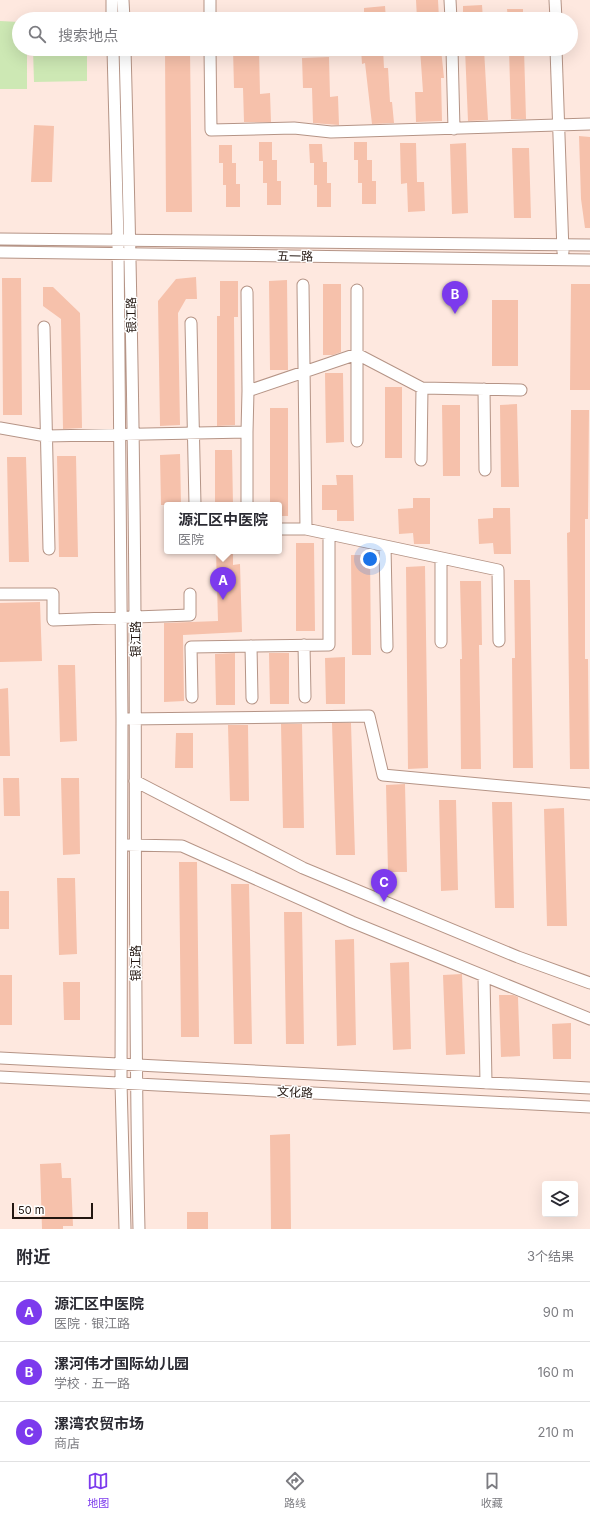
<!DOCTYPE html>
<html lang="zh">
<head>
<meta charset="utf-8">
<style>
  :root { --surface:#fff; --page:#f2f2f3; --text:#2b2b33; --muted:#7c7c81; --line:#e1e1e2; --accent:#7c3aed }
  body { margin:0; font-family:Inter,"Noto Sans SC",sans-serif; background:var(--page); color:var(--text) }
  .controls { position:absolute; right:12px; bottom:12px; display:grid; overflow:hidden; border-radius:4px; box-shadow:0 4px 16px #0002 }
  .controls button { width:36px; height:36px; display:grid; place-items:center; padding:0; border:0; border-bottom:1px solid var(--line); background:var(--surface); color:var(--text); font:20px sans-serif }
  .scale { position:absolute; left:12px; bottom:10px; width:81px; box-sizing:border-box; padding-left:4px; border:2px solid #221610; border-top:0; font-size:11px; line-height:14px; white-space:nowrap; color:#221610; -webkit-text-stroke:3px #fff; paint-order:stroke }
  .you { position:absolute; left:370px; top:559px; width:14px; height:14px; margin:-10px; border:3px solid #fff; border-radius:50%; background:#1a73e8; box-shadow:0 0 0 6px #1a73e833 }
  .badge { display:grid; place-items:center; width:26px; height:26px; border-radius:50%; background:var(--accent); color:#fff; font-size:13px; font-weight:700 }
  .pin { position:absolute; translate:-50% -33px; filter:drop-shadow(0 1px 2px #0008) }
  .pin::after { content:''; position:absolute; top:21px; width:14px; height:12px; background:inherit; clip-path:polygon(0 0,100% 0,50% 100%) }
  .popup { position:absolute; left:164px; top:502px; width:118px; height:52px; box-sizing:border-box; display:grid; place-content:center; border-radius:4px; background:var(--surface); filter:drop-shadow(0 1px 3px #0005); font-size:13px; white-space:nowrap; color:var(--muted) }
  .popup b { font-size:15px; color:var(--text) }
  .popup::after { content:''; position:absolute; left:50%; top:100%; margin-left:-8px; border:8px solid transparent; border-top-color:var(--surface) }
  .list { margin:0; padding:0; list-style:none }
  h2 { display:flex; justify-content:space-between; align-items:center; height:52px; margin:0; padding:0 16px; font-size:17px }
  h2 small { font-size:13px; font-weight:400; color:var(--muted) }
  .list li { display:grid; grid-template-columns:26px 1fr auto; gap:12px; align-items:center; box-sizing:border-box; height:60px; padding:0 16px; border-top:1px solid var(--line) }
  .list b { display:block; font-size:15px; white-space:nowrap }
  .list p { margin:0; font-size:13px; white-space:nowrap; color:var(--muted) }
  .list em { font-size:13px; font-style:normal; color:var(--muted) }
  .icon { flex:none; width:22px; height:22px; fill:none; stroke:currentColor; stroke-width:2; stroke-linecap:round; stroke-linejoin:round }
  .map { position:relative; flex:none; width:590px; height:1229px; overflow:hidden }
  .search { position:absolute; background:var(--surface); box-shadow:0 4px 16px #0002; left:12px; right:12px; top:12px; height:44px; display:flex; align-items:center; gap:10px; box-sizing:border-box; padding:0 14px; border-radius:22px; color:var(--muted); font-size:15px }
  .sheet { height:232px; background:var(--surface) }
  nav { display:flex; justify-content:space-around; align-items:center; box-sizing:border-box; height:56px; border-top:1px solid var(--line); background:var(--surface); font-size:11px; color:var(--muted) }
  nav a { display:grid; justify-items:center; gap:2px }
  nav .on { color:var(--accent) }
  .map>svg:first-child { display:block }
  .green { fill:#cde8b4 }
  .building { fill:#f6c1ab }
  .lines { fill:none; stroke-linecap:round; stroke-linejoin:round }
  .minor-casing { stroke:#b59486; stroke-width:13 }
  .minor { stroke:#fff; stroke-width:11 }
  .labels { text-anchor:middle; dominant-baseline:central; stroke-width:3; stroke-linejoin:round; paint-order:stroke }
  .street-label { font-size:12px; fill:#221610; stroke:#fff }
</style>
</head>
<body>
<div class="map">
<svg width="590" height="1229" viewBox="0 0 590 1229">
  <rect width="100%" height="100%" fill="#fee8df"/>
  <path class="green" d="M87,16V19H33V17Z
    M0,21L19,22V49H27V89H0Z
    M33,49H87V81L34,82Z"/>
  <path class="building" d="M416,0H438L439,19H417Z
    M482,5L483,19H463V6Z
    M385,6L386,19H364V8Z
    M507,9H523V19H508Z
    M165,49H190L192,212H166Z
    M233,49H259L260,94L270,93L271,122H244L243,88H234Z
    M361,49H383L384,68H388L390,102H392L394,123L372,124L365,63L362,64Z
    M420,49H441L444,78H441L442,121L416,122L415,92H423Z
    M465,49H484L488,120L468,121Z
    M509,49H524L526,119H511Z
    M329,57L330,97L338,96L339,125L313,123L312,88H303L302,58Z
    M34,125L54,126L52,182H31Z
    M579,136L590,137V228H585L581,199Z
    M259,142H272V160H277V181H281V205H267V183H263V161H259Z
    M354,142H367V160H372V181H376V204H362V183H358V160H354Z
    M400,143H416L417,182H424L425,211L408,212L407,183L401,184Z
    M466,143L468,213L452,214L450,144Z
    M309,144H322L323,162H327V183H331V207H317V185H314V163H310Z
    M219,145H232V163H236V184H240V207H226V185H223V163H219Z
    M512,148H529L531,218H514Z
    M196,277L197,299H186L178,313L180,425L160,426L158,301L176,279Z
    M2,278H21L22,415H3Z
    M287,280L288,370H270L269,281Z
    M220,281H238V317H234L235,425L217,426V316H220Z
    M323,284H341V352L333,355H323Z
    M571,284H590V390H570Z
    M43,287H53L80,313L82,428L63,429L61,319L43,306Z
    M492,300H518V366H492Z
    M325,373H343L344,442L326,443Z
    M385,387H402V458H385Z
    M517,404L519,487H501L500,405Z
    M442,405H460V476H443Z
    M270,408H288V516H279V505H270Z
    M571,410H589L588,519H585V659H588L589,769H570L567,533L570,532Z
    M215,450H232L233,505H215Z
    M180,454L181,505H161L160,455Z
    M57,456H76L78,557H59Z
    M7,457H26L29,562H9Z
    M336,475H353L354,521H337V510H322V485H337Z
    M413,498H430V544H414L413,533L399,534L398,509L413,508Z
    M493,508H510L511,554H494L493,543L479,544L478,519L493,518Z
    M296,543H314L315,631H296Z
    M216,551H233V565L240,564L242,632L183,635L184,701L164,702V623L218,621Z
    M351,555H370L371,655H352Z
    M425,566L428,768L408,769L406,567Z
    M514,580H530L533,768H513L512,658H515Z
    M460,581H481L482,645H479L481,769H461L460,659H462Z
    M40,602L42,661L0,662V603Z
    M235,653V705H216L215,654Z
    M269,653H289V704H270Z
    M345,657V704H326L325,658Z
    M58,665H75L77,741L60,742Z
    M8,688L10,756H0V689Z
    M332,723H351L355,855H336Z
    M281,724H302L304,828H283Z
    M228,725H248L249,801H230Z
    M176,733H193V768H175Z
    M3,778H19L20,816H4Z
    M61,778H79L80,854L63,855Z
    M405,784L407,872H388L386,785Z
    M439,800H456L458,890L441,891Z
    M492,802H512L514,908H495Z
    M564,808L567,926H547L544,809Z
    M179,862H197L199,1037H181Z
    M57,878H75L77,954L59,955Z
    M231,884H249L252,1044H234Z
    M0,891H9V929H0Z
    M284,912H302L304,1044H286Z
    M354,939L356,1045L337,1046L335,940Z
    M409,962L411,1049L393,1050L390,963Z
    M462,974L465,1054L446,1055L443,975Z
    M0,975H12V1025H0Z
    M63,982H80V1020H64Z
    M499,995H513L518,997L520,1056L501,1057Z
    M571,1023V1059H553L552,1024Z
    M290,1134L291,1229H271L270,1135Z
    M61,1163L62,1178H71L73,1226H63V1229H42L40,1164Z
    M187,1212H208V1229H187Z"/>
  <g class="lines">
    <g class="minor-casing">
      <path id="minor" d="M112,0V19
        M123,0L124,19
        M210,0V19
        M450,0L451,19
        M555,0L556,19
        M113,49L118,241L122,719L121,1083L125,1229
        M125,49C130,239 134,428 135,618C136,822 134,1025 139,1229
        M210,49L211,130L294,128L331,132L590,124
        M452,49L454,129
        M556,49L563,252
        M0,239L590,245
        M0,252L590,260
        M303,285L306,529
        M357,290V441
        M247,292L248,391
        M191,323L195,505
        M44,327L49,549
        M484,389L485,470
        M0,428L46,436L247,432L248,391L357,354L422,388L521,390
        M247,432V505
        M421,460L422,388
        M279,529H306L498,570L499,641
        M385,546L387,647
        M0,594H53V620L190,615V594
        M441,642V558
        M304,645L305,697
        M251,646L252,698
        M192,697L191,647L329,645V534
        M127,719L369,716L383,775L590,794
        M135,781L303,868L518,957L590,983
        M128,845L182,846L352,922L590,1019
        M484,976L486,1083
        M0,1058L590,1088
        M0,1077L590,1107"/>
    </g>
    <use href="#minor" class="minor"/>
  </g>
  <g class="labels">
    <g class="street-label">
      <text transform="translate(295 256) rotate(1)">五一路</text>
      <text transform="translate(131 315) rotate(-91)">银江路</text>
      <text transform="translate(135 639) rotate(-90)">银江路</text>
      <text transform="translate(135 963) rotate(-90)">银江路</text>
      <text transform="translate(295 1092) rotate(3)">文化路</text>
    </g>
  </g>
</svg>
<div class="controls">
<button><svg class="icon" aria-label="layers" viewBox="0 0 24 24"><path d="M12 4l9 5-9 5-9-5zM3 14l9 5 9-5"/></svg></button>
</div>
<div class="scale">50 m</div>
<div class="you"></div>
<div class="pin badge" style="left:223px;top:600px">A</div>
<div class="popup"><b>源汇区中医院</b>医院</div>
<div class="pin badge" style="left:455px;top:314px">B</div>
<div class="pin badge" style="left:384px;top:902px">C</div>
<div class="search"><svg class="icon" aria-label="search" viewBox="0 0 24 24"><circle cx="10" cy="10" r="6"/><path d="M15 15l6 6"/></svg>搜索地点</div>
</div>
<section class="sheet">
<h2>附近<small>3个结果</small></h2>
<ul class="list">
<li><span class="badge">A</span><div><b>源汇区中医院</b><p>医院 · 银江路</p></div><em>90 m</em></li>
<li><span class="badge">B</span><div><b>漯河伟才国际幼儿园</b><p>学校 · 五一路</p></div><em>160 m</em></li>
<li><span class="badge">C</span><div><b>漯湾农贸市场</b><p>商店</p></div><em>210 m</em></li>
</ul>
</section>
<nav>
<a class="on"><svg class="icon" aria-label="map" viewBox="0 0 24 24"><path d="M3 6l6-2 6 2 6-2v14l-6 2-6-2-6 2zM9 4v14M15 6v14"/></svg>地图</a>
<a><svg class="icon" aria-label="directions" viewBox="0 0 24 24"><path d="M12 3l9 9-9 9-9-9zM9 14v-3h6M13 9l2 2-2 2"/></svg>路线</a>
<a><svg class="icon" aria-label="saved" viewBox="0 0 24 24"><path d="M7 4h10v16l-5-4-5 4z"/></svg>收藏</a>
</nav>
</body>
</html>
